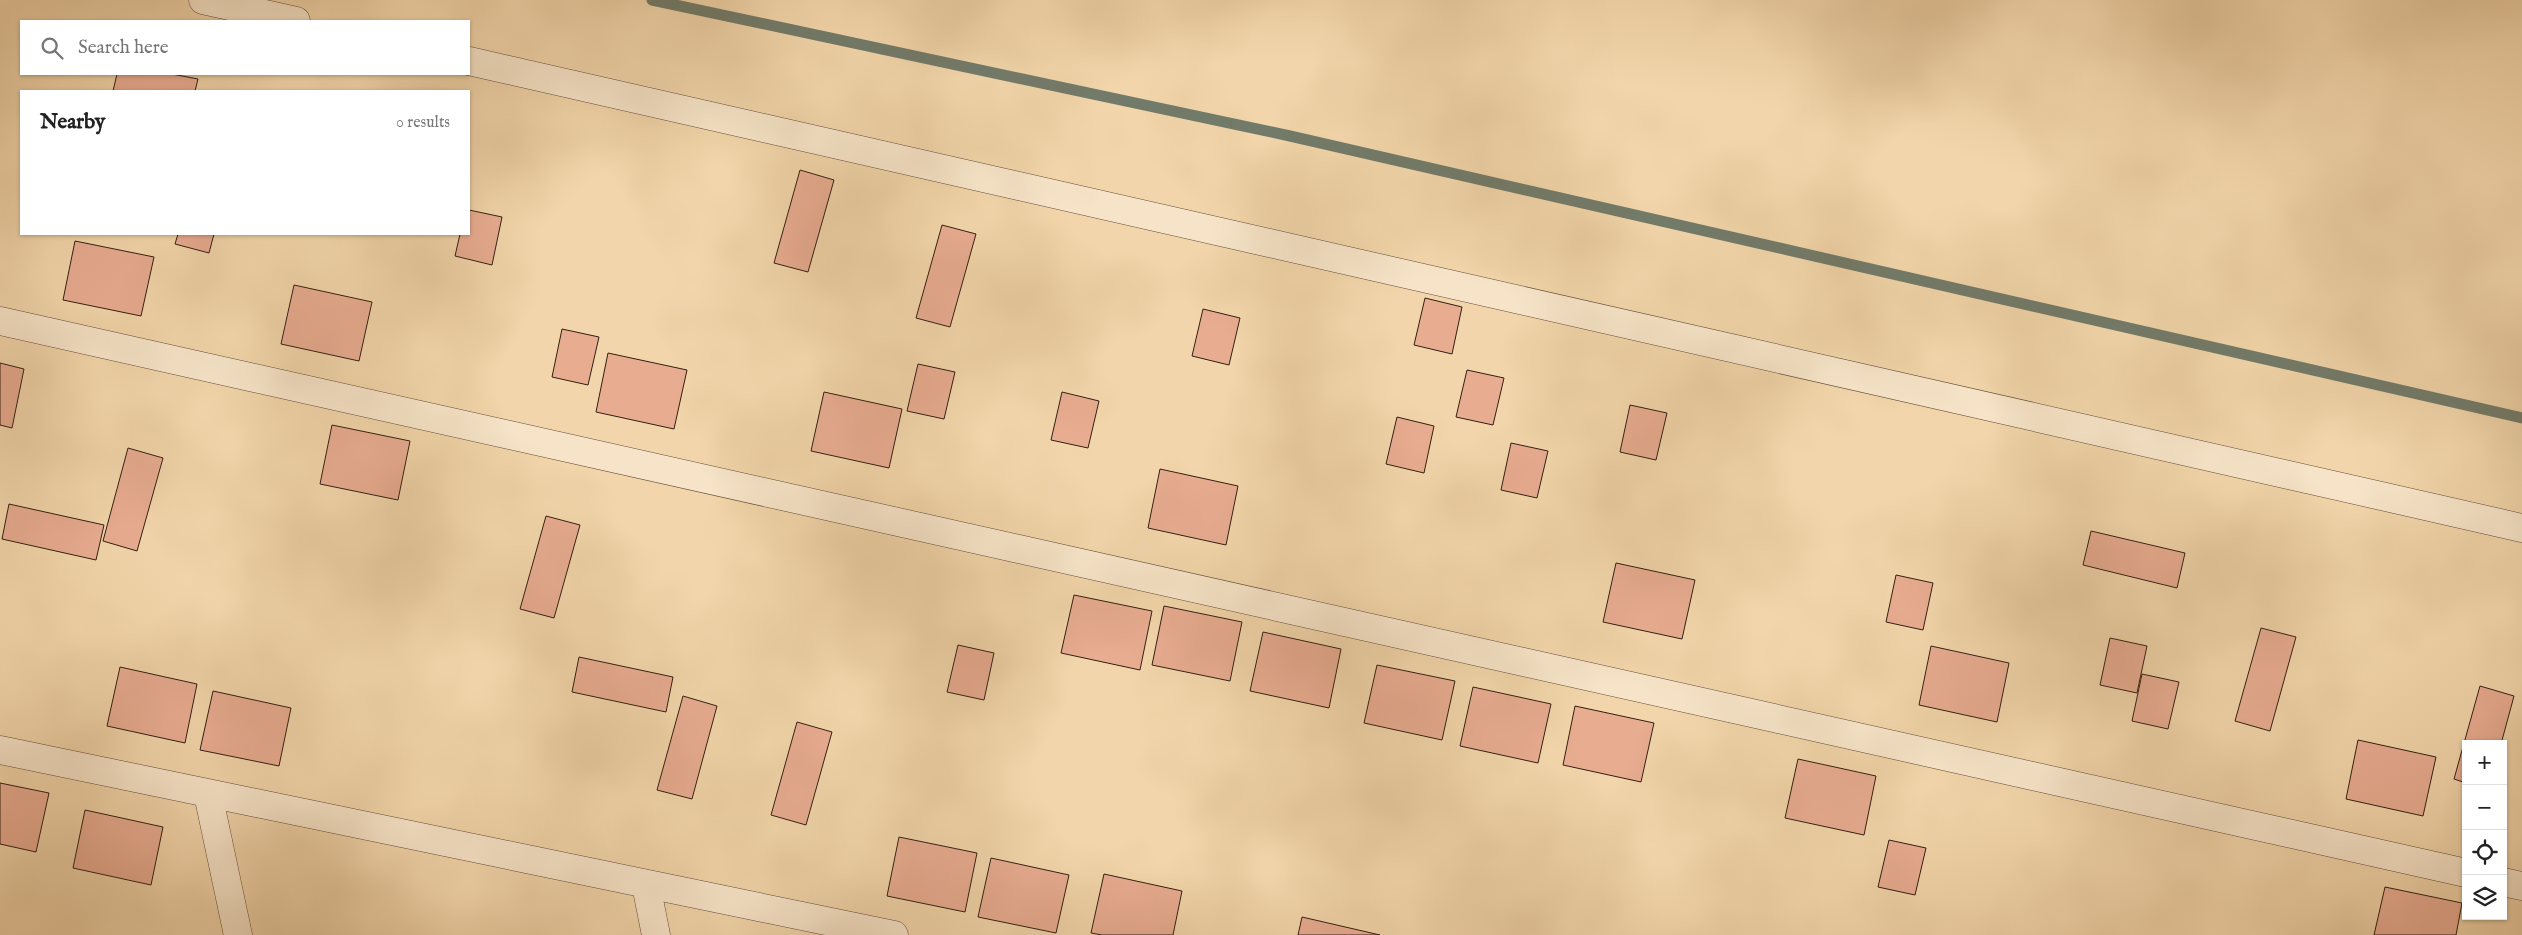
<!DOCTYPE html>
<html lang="en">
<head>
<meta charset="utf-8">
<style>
  :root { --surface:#fff; --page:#f6f6f6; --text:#222; --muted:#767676; --line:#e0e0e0 }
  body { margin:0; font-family:"IM FELL English",serif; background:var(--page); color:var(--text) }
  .controls { position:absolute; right:15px; bottom:15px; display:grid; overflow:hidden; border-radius:0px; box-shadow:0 1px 4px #0004 }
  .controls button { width:45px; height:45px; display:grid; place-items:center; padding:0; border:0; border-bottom:1px solid var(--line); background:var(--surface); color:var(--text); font:25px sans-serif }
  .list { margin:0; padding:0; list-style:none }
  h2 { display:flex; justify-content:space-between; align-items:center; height:65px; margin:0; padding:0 20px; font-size:21px }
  h2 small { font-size:16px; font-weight:400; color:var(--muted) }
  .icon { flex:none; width:28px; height:28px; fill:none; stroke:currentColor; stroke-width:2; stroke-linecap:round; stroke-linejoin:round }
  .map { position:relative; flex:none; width:2522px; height:935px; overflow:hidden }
  .search { position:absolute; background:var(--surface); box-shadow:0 1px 4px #0004; left:20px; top:20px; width:450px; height:55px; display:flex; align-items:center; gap:12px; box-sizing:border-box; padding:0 18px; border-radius:0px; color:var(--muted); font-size:19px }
  .panel { position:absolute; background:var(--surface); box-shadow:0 1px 4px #0004; left:20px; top:90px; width:450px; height:145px; border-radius:0px }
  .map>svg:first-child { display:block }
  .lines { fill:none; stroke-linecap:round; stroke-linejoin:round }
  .stream { stroke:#727b6a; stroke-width:11 }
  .building { fill:#e8ac91; stroke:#321f13 }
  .street-casing { stroke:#624c39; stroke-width:29 }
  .street { stroke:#f7e4c8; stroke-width:28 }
</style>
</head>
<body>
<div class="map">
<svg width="2522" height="935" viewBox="0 0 2522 935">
  <rect width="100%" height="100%" fill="#f2d5aa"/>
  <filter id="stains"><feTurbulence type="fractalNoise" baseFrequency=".004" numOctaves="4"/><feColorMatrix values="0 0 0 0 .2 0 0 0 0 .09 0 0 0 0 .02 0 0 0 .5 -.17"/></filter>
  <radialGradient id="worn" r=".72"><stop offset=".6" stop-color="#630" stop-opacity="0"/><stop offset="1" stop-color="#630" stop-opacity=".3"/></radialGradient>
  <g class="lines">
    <path class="stream" d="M652,0L1290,136L2522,418"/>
  </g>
  <path class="building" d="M117,74H172L198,79L195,91H113Z
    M800,170L834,180L808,272L774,263Z
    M469,210L502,217L492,265L455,256L460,234H469Z
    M942,225L976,234L950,327L916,318Z
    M178,234H214L209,253L175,244Z
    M75,241L154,257L141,316L63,300Z
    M294,285L372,302L359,361L281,344Z
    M1425,298L1462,307L1452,354L1414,345Z
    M1203,309L1240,318L1229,365L1192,356Z
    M562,329L599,337L588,385L552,377Z
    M608,353L687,370L674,429L596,412Z
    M0,363L24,369L12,428L0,425Z
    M918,364L955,372L944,419L907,411Z
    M1467,370L1504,378L1493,425L1456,417Z
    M824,392L902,409L889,468L811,451Z
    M1062,392L1099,401L1088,448L1051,440Z
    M1630,405L1667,413L1656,460L1620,452Z
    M1397,417L1434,426L1424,473L1386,464Z
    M332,425L410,441L398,500L320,484Z
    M1511,443L1548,451L1537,498L1501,490Z
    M128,448L163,458L137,551L103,541Z
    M1160,469L1238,486L1226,545L1148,528Z
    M9,504L104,525L96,560L2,539Z
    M546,516L580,525L554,618L520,609Z
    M2091,531L2185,553L2177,588L2083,565Z
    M1616,563L1695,580L1682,639L1603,622Z
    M1896,575L1933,583L1923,630L1886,622Z
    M1074,595L1152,611L1140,670L1061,653Z
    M1164,606L1242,622L1230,681L1152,665Z
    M2261,628L2296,637L2270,731L2235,721Z
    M1263,632L1341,649L1329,708L1250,691Z
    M2110,638L2147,646L2137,693L2100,685Z
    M958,645L994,653L984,700L947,692Z
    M1931,646L2009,663L1997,722L1919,705Z
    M579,657L673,677L666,712L572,692Z
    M1377,665L1455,681L1442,740L1364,723Z
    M120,667L197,684L185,743L107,726Z
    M2142,674L2179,682L2168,729L2132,721Z
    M2480,686L2514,696L2501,744H2466V783L2454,779Z
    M1473,687L1551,704L1538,763L1460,746Z
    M213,691L291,708L279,766L200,750Z
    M683,696L717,706L692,799L657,790Z
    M1575,706L1654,723L1641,782L1563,765Z
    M797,722L832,732L806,825L771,815Z
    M2358,740L2436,757L2423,816L2346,799Z
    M1798,759L1876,776L1864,835L1785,818Z
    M0,783L49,793L36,852L0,844Z
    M85,810L163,827L151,885L73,868Z
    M899,837L977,853L965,912L887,896Z
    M1889,840L1926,848L1915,895L1878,887Z
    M991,858L1069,875L1056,933L978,917Z
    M1104,874L1182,891L1173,935H1102L1091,933Z
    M2385,887L2462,903L2456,935H2374Z
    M1302,917L1380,935H1298Z"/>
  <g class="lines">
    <g class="street-casing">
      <path id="street" d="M203,0L296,21
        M469,61L2522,528
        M0,321L2466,873
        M0,750L894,935
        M208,794L238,935
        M2503,882L2522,886
        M646,885L656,935"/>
    </g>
    <use href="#street" class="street"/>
  </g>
  <rect width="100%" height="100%" filter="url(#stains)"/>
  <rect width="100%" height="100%" fill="url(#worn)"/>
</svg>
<div class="controls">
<button>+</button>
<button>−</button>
<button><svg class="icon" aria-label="locate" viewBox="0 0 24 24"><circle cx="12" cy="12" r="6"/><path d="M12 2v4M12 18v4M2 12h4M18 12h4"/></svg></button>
<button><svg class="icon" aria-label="layers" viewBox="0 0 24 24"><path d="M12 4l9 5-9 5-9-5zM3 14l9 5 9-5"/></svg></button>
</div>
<div class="search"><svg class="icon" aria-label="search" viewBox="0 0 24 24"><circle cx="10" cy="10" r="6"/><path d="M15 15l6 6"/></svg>Search here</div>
<section class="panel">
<h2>Nearby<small>0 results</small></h2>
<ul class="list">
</ul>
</section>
</div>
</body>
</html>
